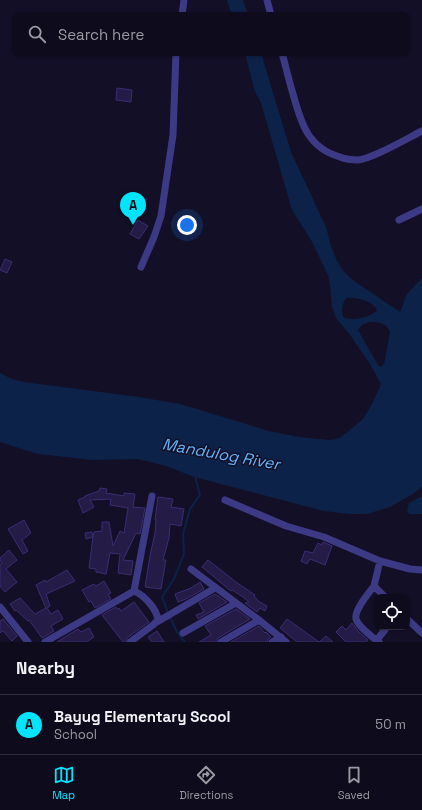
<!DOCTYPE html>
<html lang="en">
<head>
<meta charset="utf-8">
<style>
  :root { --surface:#0e0b1c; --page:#171425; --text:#f1f3f6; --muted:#9b9ba3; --line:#2e2b3b; --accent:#00e5ff }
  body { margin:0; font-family:"Space Grotesk",sans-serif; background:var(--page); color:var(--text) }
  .controls { position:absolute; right:12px; bottom:12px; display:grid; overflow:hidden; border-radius:8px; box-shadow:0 1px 3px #0004 }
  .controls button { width:36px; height:36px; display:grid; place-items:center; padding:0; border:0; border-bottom:1px solid var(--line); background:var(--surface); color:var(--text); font:20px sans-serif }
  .you { position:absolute; left:187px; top:225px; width:14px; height:14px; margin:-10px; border:3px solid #fff; border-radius:50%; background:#1a73e8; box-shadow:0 0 0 6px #1a73e833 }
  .badge { display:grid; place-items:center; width:26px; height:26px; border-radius:50%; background:var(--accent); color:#111; font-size:13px; font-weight:700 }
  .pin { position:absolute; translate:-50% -33px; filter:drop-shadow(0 1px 2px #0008) }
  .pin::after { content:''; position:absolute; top:21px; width:14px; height:12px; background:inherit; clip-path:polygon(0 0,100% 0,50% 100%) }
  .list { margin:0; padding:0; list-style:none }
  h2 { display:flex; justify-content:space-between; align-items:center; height:52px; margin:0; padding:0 16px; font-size:17px }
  h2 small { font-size:13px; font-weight:400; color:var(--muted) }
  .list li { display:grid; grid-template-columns:26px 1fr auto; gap:12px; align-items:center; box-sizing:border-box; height:60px; padding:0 16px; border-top:1px solid var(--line) }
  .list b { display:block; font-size:15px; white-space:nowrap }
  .list p { margin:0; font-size:13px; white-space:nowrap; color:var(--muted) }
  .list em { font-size:13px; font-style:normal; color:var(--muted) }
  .icon { flex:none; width:22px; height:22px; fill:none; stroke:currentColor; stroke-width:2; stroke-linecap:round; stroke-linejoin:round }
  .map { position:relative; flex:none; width:422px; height:642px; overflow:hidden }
  .search { position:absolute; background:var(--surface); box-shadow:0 1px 3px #0004; left:12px; right:12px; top:12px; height:44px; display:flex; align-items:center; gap:10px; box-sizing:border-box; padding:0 14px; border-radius:8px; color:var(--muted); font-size:15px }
  .sheet { height:112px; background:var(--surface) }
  nav { display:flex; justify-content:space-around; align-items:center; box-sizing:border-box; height:56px; border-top:1px solid var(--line); background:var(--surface); font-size:11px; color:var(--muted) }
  nav a { display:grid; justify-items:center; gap:2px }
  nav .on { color:var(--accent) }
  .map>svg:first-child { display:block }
  .water { fill:#0c2248; fill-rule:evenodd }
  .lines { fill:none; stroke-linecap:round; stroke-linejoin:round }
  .stream { stroke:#0c2248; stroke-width:2 }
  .building { fill:#241b47; stroke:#3b2d73 }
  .minor { stroke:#3d3a85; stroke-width:7 }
  .labels { text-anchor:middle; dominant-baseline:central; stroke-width:3; stroke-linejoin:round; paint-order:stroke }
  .water-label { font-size:16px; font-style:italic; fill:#62b6ff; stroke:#130f26 }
</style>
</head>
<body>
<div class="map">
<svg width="422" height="642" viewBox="0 0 422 642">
  <rect width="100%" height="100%" fill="#130f26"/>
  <path class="water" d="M227,0H243L248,15H232Z
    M245,53H261L291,152L326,227L331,246L337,261L344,272L354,281L400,312L407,294L422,278V487L413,494L390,507L367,514H350L324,511L194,477L166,466L138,459L92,460L38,454L0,442V373L12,379L24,382L139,397L180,404L269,431L299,437L330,440L340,438L363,419L372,404L381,384L370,364L350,335L336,318L332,307L330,285L328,275L311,240L292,210L261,103L255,92ZM346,298C356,297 373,301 377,310C373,317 351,322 343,317C341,311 342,304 346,298ZM370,322C379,322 387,323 390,332L384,364L381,367L378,365L358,330L362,325Z
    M422,496V514H409L407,510L409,503Z"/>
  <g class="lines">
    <path class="stream" d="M168,613L162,597L174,579L184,554L183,534L190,509L200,495L195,476
      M170,617L177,632L185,642"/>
  </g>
  <path class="building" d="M117,88L132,90L131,102L116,100Z
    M138,220L148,226L139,239L130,234Z
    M5,259L12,262L7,273L0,270Z
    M100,488L107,489L106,493L124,496V493L135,494L133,507L145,508L140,534L136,533L123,560L133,561L131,575L118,573L120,554L110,553L106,574L96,572V569L89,568L93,537L86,539L85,533L92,532L93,537L94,532L102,531V522H109L113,546L120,531L124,533L128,508L110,505L111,499L90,500L94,507L83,513L78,500L85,497V496L99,491Z
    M158,497L173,499L171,507L184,509L181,526L170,524L169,538L163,560H166L161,589L145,587L150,556L155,533L156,520H155Z
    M24,520L31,533L22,540L28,551L23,554L8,529Z
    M323,542L332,546L325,565L310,559L307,564L301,561L305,551L313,553L318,543L322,545Z
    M9,550L17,560L6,569L17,582L5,592L0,586V565L2,563L0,560V558Z
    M208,560L236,582L255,595L254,596L258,601L267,606L265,611L260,608L257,612L245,603L249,602L243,597L232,590L231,591L202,567Z
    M67,570L75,581L46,594L50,606L47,608L51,614L58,610L63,619L51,626L54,631L42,638L29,620L28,621L16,610L15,611L10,604L20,598L35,614L46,608L36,585L45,580L46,582Z
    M104,581L111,593L108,594L111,599L95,608L91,601L89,602L82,590L94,584L96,586Z
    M200,582L204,589L186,599L178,602L175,594L191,588Z
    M215,594L227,602L198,619L196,615L204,612L199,603Z
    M134,602L149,622L127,638L125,642H123L102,615L116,607L117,609L119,608L121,611Z
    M236,609L250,619L218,638L216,642H199L211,635L205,626Z
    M3,619L17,636L12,641L3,631L0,633V621Z
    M287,619L319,642L326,636L333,642H297L280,628Z
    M352,623L359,632L368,640L366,642H346L336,632L342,626L346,630Z
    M259,626L265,633L266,632L271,637L268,639L267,642H231Z
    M89,628L94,637L86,642H57L78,629L81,632Z
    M157,631L164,642H152L148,637Z"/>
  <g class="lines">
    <path class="minor" d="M267,0L271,15
      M182,15L184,0
      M282,53C286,67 289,81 293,94C301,123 308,148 340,157C345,159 352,160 358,160C374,158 406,139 422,131
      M399,220L422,209
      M141,267L154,237L161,216L173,135L176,53
      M225,500L286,526L324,537L380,561L410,569L422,570
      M380,561L374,586L385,597
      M191,569L259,620L286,642
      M374,586C369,593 354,610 356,619C358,626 373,638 379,642
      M0,607L28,642
      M407,619L422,633
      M157,622L215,588
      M183,633L236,603
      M377,640L387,627
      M45,642L134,591L152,496
      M130,642L153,625L158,620C157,609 144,595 134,591
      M221,642L259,620
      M272,642L281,637"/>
  </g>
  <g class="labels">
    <g class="water-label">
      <text transform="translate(221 454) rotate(10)">Mandulog River</text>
    </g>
  </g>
</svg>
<div class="controls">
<button><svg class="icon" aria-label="locate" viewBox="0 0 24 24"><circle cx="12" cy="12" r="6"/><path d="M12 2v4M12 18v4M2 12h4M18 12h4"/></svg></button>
</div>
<div class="you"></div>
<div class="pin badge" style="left:133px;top:225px">A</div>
<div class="search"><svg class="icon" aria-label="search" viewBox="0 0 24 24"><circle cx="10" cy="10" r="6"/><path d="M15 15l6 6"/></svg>Search here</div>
</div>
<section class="sheet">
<h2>Nearby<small></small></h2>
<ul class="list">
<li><span class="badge">A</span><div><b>Bayug Elementary Scool</b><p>School</p></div><em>50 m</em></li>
</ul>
</section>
<nav>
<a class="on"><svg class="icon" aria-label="map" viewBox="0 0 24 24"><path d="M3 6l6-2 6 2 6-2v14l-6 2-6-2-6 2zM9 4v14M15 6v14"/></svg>Map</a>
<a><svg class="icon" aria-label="directions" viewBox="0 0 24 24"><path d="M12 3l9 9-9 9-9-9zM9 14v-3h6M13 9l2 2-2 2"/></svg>Directions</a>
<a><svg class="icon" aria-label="saved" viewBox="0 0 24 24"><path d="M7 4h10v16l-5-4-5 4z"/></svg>Saved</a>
</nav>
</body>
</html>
